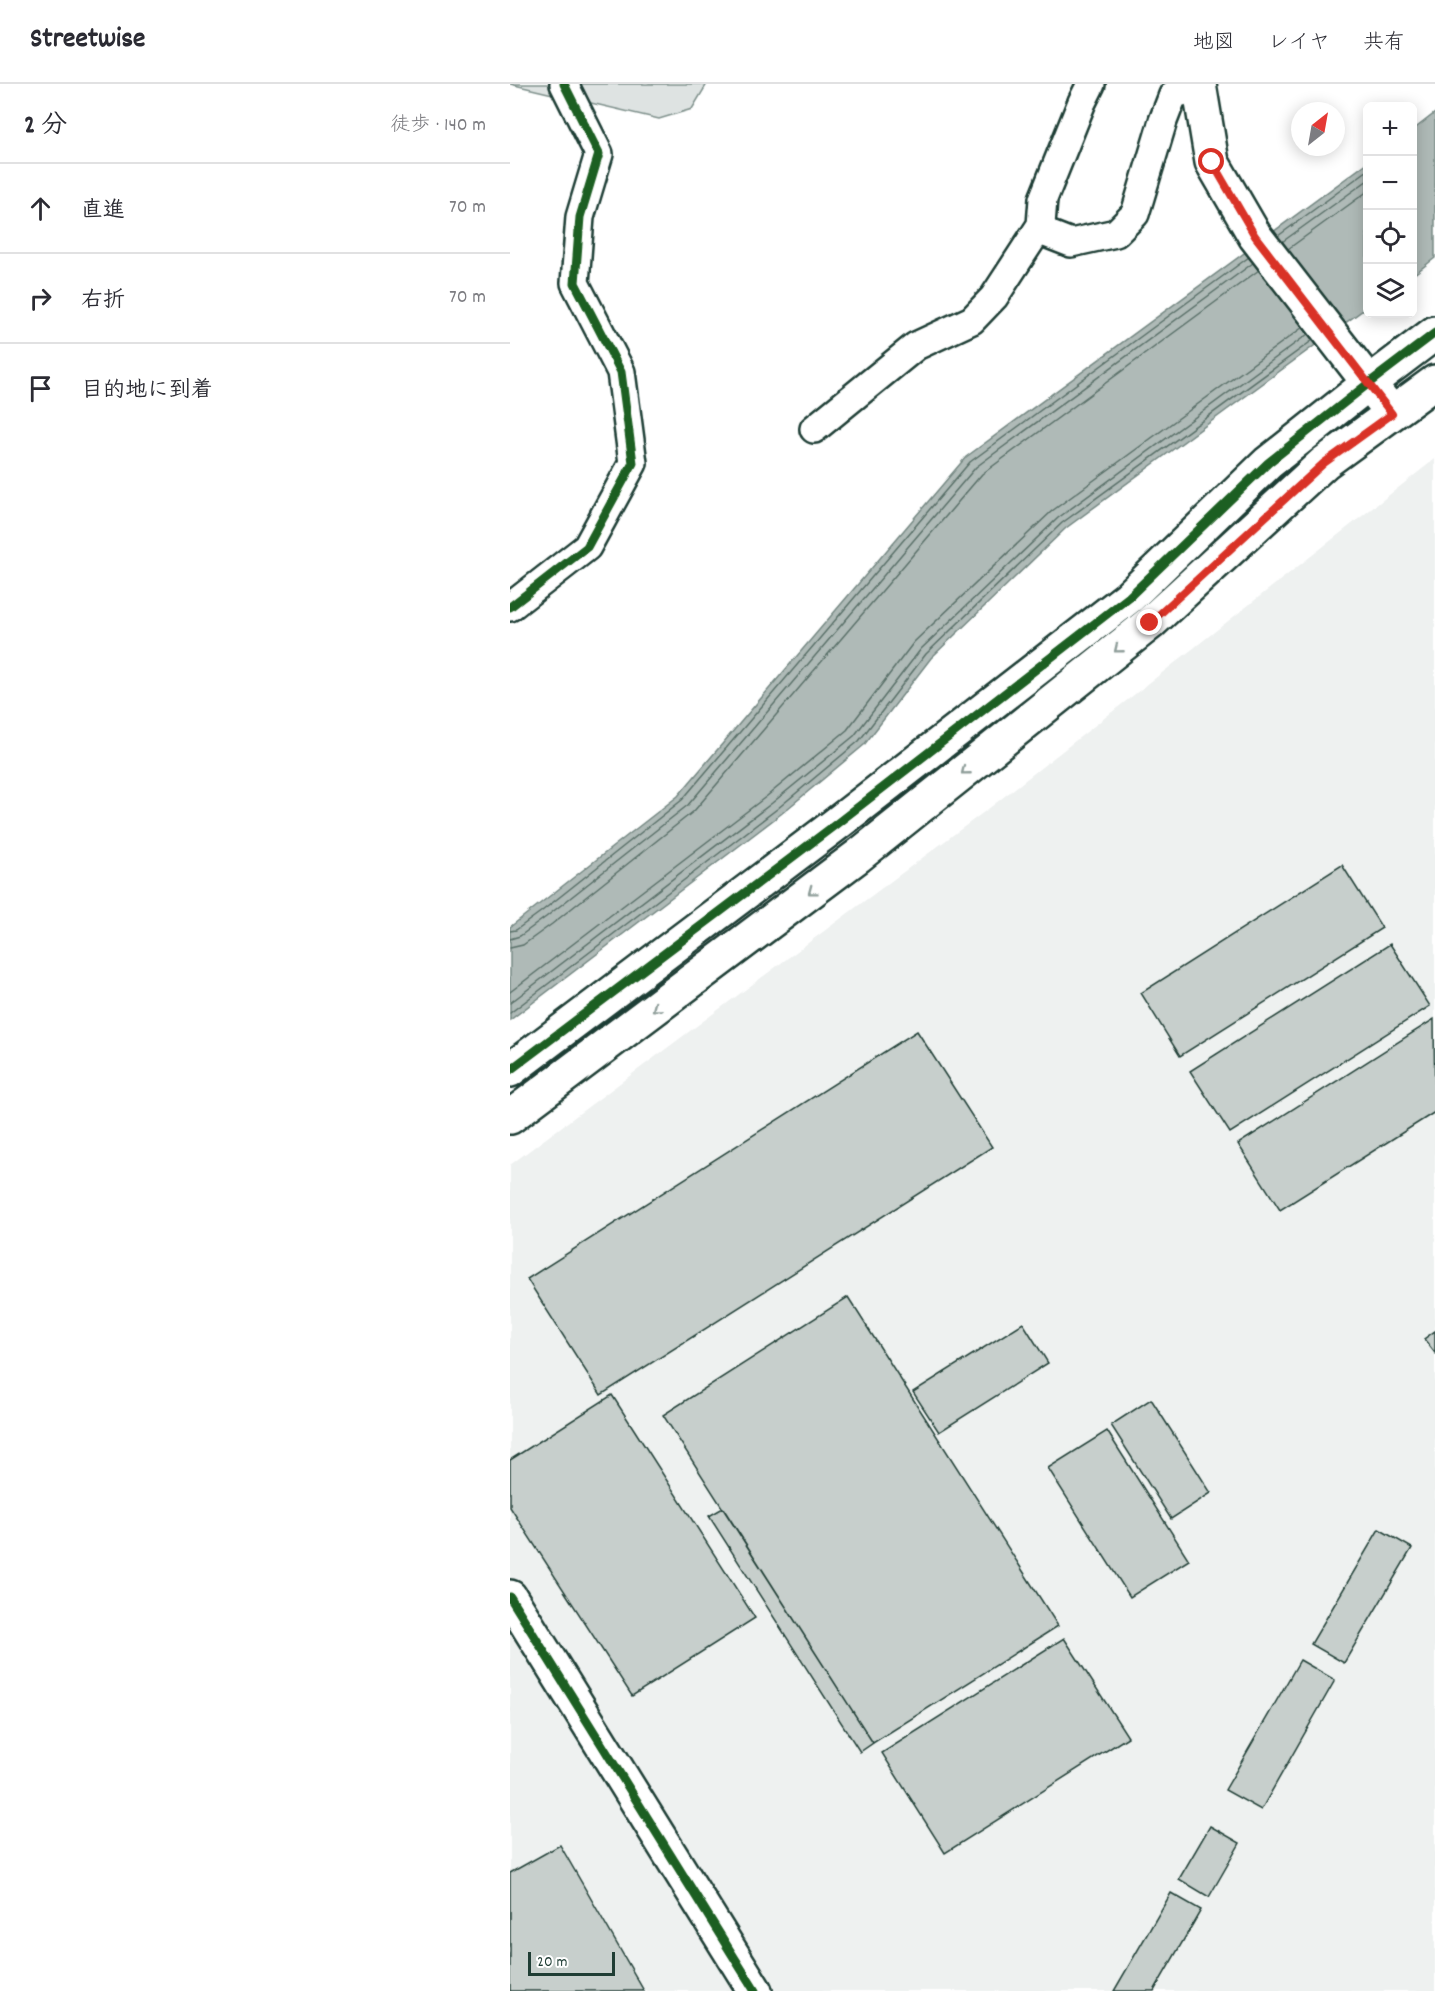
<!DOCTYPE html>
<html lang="ja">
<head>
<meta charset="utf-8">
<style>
  :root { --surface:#fff; --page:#f2f2f3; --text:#2b2b33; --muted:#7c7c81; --line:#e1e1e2 }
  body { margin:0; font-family:Dekko,"Klee One",sans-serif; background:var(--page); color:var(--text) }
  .controls { position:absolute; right:18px; top:18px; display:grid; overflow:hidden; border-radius:9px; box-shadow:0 3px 15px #0003 }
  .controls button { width:54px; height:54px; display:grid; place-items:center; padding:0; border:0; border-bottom:2px solid var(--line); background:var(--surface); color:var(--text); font:30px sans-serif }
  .compass { position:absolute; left:781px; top:18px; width:54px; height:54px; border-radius:50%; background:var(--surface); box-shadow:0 3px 15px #0003; rotate:31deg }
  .scale { position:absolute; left:18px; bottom:15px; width:87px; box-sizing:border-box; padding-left:6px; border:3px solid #1f3d34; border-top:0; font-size:16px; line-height:21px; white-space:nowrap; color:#1f3d34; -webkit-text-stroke:4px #fff; paint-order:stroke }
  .stop { position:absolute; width:18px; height:18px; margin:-14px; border:4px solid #d93025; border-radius:50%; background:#fff }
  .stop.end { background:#d93025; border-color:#fff; box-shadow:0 2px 6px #0008 }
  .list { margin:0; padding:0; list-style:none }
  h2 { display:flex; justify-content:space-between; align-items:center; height:78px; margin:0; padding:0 24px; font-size:26px }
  h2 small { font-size:20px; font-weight:400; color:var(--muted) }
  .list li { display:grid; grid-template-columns:39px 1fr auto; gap:18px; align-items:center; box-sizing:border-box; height:90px; padding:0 24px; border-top:2px solid var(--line) }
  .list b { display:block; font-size:22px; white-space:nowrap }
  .list em { font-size:20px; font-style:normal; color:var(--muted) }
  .icon { flex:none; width:33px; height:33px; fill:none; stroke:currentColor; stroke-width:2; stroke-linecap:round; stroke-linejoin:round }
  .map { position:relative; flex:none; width:925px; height:1907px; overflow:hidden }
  header { display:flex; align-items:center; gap:36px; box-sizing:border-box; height:84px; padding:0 30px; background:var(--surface); border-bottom:2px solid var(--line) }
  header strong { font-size:28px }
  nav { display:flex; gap:33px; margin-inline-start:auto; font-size:21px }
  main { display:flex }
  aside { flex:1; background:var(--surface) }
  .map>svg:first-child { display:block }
  .built { fill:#eef1f0 }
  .green { fill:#dee3e2; stroke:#7e908b; stroke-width:1.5 }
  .water { fill:#afbab7; stroke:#758883; stroke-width:1.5 }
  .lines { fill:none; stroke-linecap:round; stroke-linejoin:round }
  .shore { stroke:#596f68; stroke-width:1.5 }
  .building { fill:#c7cfcc; stroke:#1f3d34; stroke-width:1.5 }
  .minor-casing { stroke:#1f3d34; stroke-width:32 }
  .tertiary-casing { stroke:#1f3d34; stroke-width:38 }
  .minor { stroke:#fff; stroke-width:27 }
  .tertiary { stroke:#fff; stroke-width:33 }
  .cycleway-casing { stroke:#fff; stroke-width:13 }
  .cycleway { stroke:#1b5e20; stroke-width:9 }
  .oneway { stroke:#8f9e9a }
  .route { stroke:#d93025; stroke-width:8 }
</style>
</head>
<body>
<header>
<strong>Streetwise</strong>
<nav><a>地図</a><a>レイヤ</a><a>共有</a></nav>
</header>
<main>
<aside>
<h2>2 分<small>徒歩 · 140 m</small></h2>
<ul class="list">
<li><svg class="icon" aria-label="ahead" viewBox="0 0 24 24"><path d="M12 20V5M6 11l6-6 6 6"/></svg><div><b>直進</b></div><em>70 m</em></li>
<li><svg class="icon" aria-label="right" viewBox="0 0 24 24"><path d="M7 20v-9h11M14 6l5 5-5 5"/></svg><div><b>右折</b></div><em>70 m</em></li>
<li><svg class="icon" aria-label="arrive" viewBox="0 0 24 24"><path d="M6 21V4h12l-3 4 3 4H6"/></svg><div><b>目的地に到着</b></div></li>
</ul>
</aside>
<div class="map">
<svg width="925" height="1907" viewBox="0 0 925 1907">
  <rect width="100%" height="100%" fill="#fff"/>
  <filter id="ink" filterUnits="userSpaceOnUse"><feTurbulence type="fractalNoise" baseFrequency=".0167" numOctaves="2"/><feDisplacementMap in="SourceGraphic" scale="12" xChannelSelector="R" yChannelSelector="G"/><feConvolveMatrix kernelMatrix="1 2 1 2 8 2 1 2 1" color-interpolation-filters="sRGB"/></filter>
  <g filter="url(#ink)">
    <path class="built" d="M925,375V1907H0V1081L482,722Z"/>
    <path class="green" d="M0,0H197L182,25L149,35Z"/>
    <path class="water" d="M925,29V174L903,191V46Z
      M857,79V223L556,444L421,574L354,661L271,730L0,936V843L168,712L456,373Z"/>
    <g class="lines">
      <path class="shore" d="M768,152L858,86
        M772,158L858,96
        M778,165L858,107
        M0,847L6,846L32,827L172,716L460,378L739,173
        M0,855L10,852L36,833L178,721L466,383L743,179
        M0,864L13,861L42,840L184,727L472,390L749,186
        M0,908L257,712L337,646L404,558L542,427L793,243
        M0,919L262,719L344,652L411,565L548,434L798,250
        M0,929L267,725L349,657L416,570L552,439L803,256"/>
    </g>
    <path class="building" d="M832,781L872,844L670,972L631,909Z
      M880,860L920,922L720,1049L680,987Z
      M924,935L925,1028L770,1126L728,1060Z
      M407,947L482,1063L91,1311L17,1195Z
      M338,1213L548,1542L363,1659L153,1331Z
      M513,1239L538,1279L429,1348L403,1308Z
      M925,1247V1269L914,1255Z
      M102,1311L245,1534L122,1612L0,1423V1376Z
      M641,1315L701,1409L661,1435L601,1341Z
      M597,1347L679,1476L620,1513L538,1384Z
      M213,1424L363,1659L350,1668L199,1432Z
      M869,1445L902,1464L834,1579L801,1560Z
      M554,1554L618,1653L435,1769L372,1669Z
      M790,1576L825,1596L751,1726L715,1706Z
      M700,1742L730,1759L699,1813L669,1795Z
      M50,1761L134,1907H0V1789Z
      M661,1809L691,1826L644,1907H604Z"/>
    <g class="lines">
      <g class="minor-casing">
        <path id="minor" d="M581,0L572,18L533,115L531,141L538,150L561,159L606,149L625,130L653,37L663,11L688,2
          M304,345L406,262L462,236L484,213L531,141
          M0,523L77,463L123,379L111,288L65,199L70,133L89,70L54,0"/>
      </g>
      <g class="tertiary-casing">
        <path id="tertiary" d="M689,0L702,78L745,152L872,316
          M0,986L325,741L619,513L758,379L859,299L925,249
          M0,1033L348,772L640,539L814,379L925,298
          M0,1513L245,1907"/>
      </g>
      <use href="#minor" class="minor"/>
      <use href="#tertiary" class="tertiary"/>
      <g class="cycleway-casing">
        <path id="cycleway" d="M0,523L77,463L123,379L111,288L65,199L70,133L89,70L54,0
          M0,986L325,741L619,513L758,379L859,299L925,249
          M0,1513L245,1907"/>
      </g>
      <use href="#cycleway" class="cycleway"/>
    </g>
    <defs><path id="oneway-chevron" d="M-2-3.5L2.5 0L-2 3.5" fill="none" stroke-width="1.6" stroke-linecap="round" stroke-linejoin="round" transform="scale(1.5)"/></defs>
    <g class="oneway">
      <use href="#oneway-chevron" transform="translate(608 565) rotate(141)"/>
      <use href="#oneway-chevron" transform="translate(455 687) rotate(141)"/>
      <use href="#oneway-chevron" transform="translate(302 807) rotate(143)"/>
      <use href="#oneway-chevron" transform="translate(146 924) rotate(143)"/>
    </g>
  </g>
  <g class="lines" filter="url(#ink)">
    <path class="route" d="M640,539L814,379L882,330L745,152L702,78"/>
  </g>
</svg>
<div class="controls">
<button>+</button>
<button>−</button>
<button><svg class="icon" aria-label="locate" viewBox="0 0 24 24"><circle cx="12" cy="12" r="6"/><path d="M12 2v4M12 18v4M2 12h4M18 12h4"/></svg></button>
<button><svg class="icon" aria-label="layers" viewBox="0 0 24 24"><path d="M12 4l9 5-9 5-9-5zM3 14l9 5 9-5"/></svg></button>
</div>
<svg class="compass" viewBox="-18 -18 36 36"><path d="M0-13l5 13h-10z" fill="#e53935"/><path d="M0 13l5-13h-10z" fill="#7c7c81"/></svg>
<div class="scale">20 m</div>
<div class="stop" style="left:702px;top:78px"></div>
<div class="stop end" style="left:640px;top:539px"></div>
</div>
</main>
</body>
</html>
